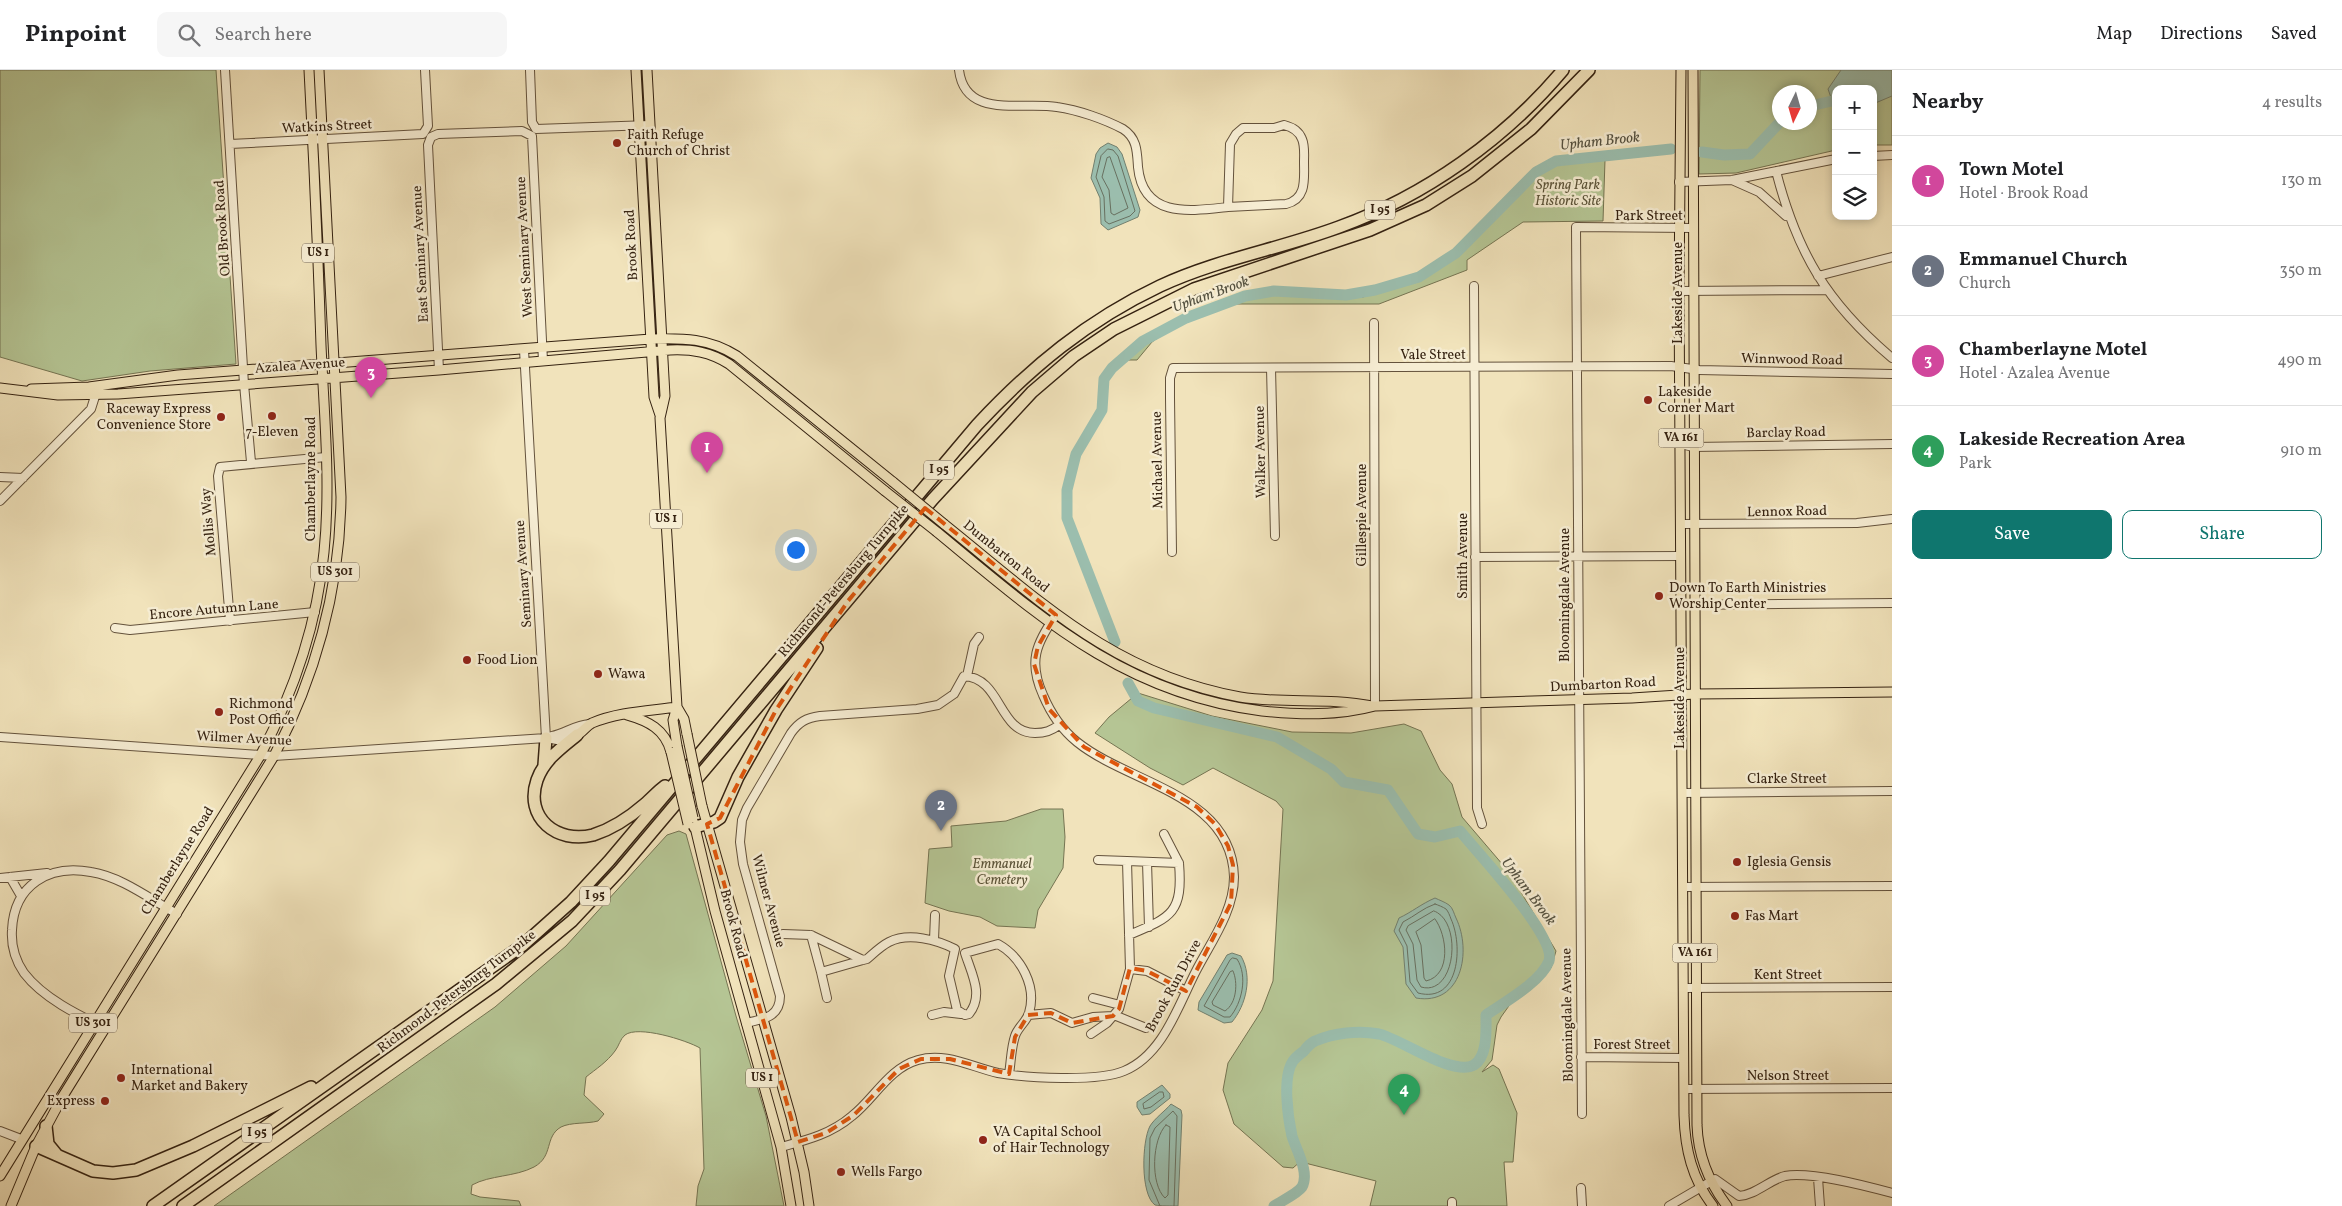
<!DOCTYPE html>
<html lang="en">
<head>
<meta charset="utf-8">
<style>
  :root { --surface:#fff; --page:#f6f6f6; --text:#202124; --muted:#757577; --line:#e0e0e0; --accent:#0f766e }
  body { margin:0; font-family:Vollkorn,serif; background:var(--page); color:var(--text) }
  .controls { position:absolute; right:15px; top:15px; display:grid; overflow:hidden; border-radius:10px; box-shadow:0 2px 8px #0003 }
  .controls button { width:45px; height:45px; display:grid; place-items:center; padding:0; border:0; border-bottom:1px solid var(--line); background:var(--surface); color:var(--text); font:25px sans-serif }
  .compass { position:absolute; left:1772px; top:15px; width:45px; height:45px; border-radius:50%; background:var(--surface); box-shadow:0 2px 8px #0003; rotate:185deg }
  .you { position:absolute; left:795px; top:479px; width:18px; height:18px; margin:-12px; border:4px solid #fff; border-radius:50%; background:#1a73e8; box-shadow:0 0 0 8px #1a73e833 }
  .badge { display:grid; place-items:center; width:32px; height:32px; border-radius:50%; background:var(--accent); color:#fff; font-size:16px; font-weight:700 }
  .pin { position:absolute; translate:-50% -41px; filter:drop-shadow(0 1px 2px #0008) }
  .pin::after { content:''; position:absolute; top:26px; width:18px; height:15px; background:inherit; clip-path:polygon(0 0,100% 0,50% 100%) }
  .list { margin:0; padding:0; list-style:none }
  h2 { display:flex; justify-content:space-between; align-items:center; height:65px; margin:0; padding:0 20px; font-size:21px }
  h2 small { font-size:16px; font-weight:400; color:var(--muted) }
  .list li { display:grid; grid-template-columns:32px 1fr auto; gap:15px; align-items:center; box-sizing:border-box; height:90px; padding:0 20px; border-top:1px solid var(--line) }
  .list b { display:block; font-size:19px; white-space:nowrap }
  .list p { margin:0; font-size:16px; white-space:nowrap; color:var(--muted) }
  .list em { font-size:16px; font-style:normal; color:var(--muted) }
  .actions { display:flex; gap:10px; padding:15px 20px }
  .actions a { flex:1; padding:11px 0; border:1px solid var(--accent); border-radius:10px; text-align:center; font-size:18px; color:var(--accent) }
  .actions .main { background:var(--accent); color:#fff }
  .icon { flex:none; width:28px; height:28px; fill:none; stroke:currentColor; stroke-width:2; stroke-linecap:round; stroke-linejoin:round }
  .map { position:relative; flex:none; width:1892px; height:1136px; overflow:hidden }
  header { display:flex; align-items:center; gap:30px; box-sizing:border-box; height:70px; padding:0 25px; background:var(--surface); border-bottom:1px solid var(--line) }
  header strong { font-size:24px }
  nav { display:flex; gap:28px; margin-inline-start:auto; font-size:18px }
  .search { width:350px; height:45px; background:var(--page); display:flex; align-items:center; gap:12px; box-sizing:border-box; padding:0 18px; border-radius:10px; color:var(--muted); font-size:19px }
  main { display:flex }
  aside { flex:1; background:var(--surface) }
  .map>svg:first-child { display:block }
  .green { fill:#b5c594; stroke:#757452; fill-rule:evenodd }
  .water { fill:#9bbeae; stroke:#72806f }
  .lines { fill:none; stroke-linecap:round; stroke-linejoin:round }
  .shore { stroke:#687060; stroke-width:1 }
  .river { stroke:#9bbeae; stroke-width:11 }
  .minor-casing { stroke:#64523c; stroke-width:10 }
  .major-casing { stroke:#352211; stroke-width:11 }
  .highway-casing { stroke:#352211; stroke-width:14 }
  .minor { stroke:#f6edd3; stroke-width:8 }
  .major { stroke:#f1e3bb; stroke-width:9 }
  .highway { stroke:#f1e3bb; stroke-width:11 }
  .major-bridge-casing { stroke:#352211; stroke-width:11; stroke-linecap:butt }
  .major-bridge { stroke:#f1e3bb; stroke-width:9 }
  .marked { fill:none; stroke:#df560c; stroke-width:4; stroke-dasharray:10 6; stroke-linejoin:round }
  .poi-dot { fill:#8f2418; stroke:#f6edd3; stroke-width:2 }
  .labels { text-anchor:middle; dominant-baseline:central; stroke-width:5; stroke-linejoin:round; paint-order:stroke }
  .shield { fill:#f6edd3; stroke:#6f5f4b; stroke-width:1 }
  .shield-label { font-size:12px; font-weight:bold; fill:#352211 }
  .street-label { font-size:14px; fill:#352211; stroke:#f6edd3 }
  .poi-label { font-size:14px; fill:#352211; stroke:#f6edd3; text-anchor:start }
  .park-label { font-size:14px; font-style:italic; fill:#5b5338; stroke:#f6edd3 }
  .water-label { font-size:15px; font-style:italic; fill:#545140; stroke:#f6edd3 }
</style>
</head>
<body>
<header>
<strong>Pinpoint</strong>
<div class="search"><svg class="icon" aria-label="search" viewBox="0 0 24 24"><circle cx="10" cy="10" r="6"/><path d="M15 15l6 6"/></svg>Search here</div>
<nav><a>Map</a><a>Directions</a><a>Saved</a></nav>
</header>
<main>
<div class="map">
<svg width="1892" height="1136" viewBox="0 0 1892 1136">
  <rect width="100%" height="100%" fill="#f1e3bb"/>
  <filter id="stains"><feTurbulence type="fractalNoise" baseFrequency=".004" numOctaves="4"/><feColorMatrix values="0 0 0 0 .2 0 0 0 0 .09 0 0 0 0 .02 0 0 0 .5 -.17"/></filter>
  <radialGradient id="worn" r=".72"><stop offset=".6" stop-color="#630" stop-opacity="0"/><stop offset="1" stop-color="#630" stop-opacity=".3"/></radialGradient>
  <path class="green" d="M0,0H216L236,294L150,301L82,311L0,287Z
    M1700,0H1892V75H1873V19H1836V80L1736,103L1699,104ZM1780,22H1810V52H1780Z
    M1605,90L1603,151L1523,152L1467,190V200L1379,234H1227L1182,252L1166,262L1152,272L1137,290H1123L1136,276L1174,252L1234,227L1261,220L1294,221L1343,228L1363,227L1413,206L1431,204L1456,184L1474,163L1498,144L1536,100L1546,96Z
    M1138,623L1212,646L1292,662L1351,663L1404,654L1421,661L1440,700L1452,714L1462,747L1509,802L1556,881L1551,898L1511,933L1501,947L1497,955L1492,990L1482,1002L1493,995L1499,999L1517,1043L1513,1092H1504L1507,1136H1370L1376,1111L1305,1093L1302,1090L1293,1098L1283,1097L1234,1054L1223,1020L1228,993L1262,940L1273,911L1283,739L1276,731L1213,698L1183,715L1150,698L1095,663L1109,647Z
    M1041,739H1063L1065,767L1063,798L1038,840L1035,858L997,856L980,847L949,841L925,833L929,779L952,777L951,756L1006,751Z
    M679,761L686,764L736,946L766,1046L784,1136H696L698,1116L704,1099L700,978C686,970 638,955 625,965C620,969 619,976 615,981C607,992 596,999 586,1007L584,1025L604,1044L598,1051C587,1054 571,1052 561,1057C544,1067 554,1086 534,1097C515,1107 490,1105 472,1115L471,1124L480,1127L519,1131L521,1136H214L495,937L566,876L667,765Z"/>
  <path class="water" d="M1841,0H1892V26L1873,34V19H1836L1835,39L1828,19Z
    M1108,73L1117,77L1122,84L1140,140L1138,147L1108,160L1101,154L1100,128L1091,108L1096,84L1100,78Z
    M1435,828C1439,830 1445,832 1449,835C1453,838 1454,844 1456,848C1472,881 1462,936 1416,928L1406,914L1403,877L1394,861L1399,848C1412,842 1421,834 1435,828Z
    M1232,883L1241,886C1253,907 1246,935 1232,952L1224,953L1198,940L1199,932L1227,885Z
    M1162,1015L1170,1024V1028L1150,1044L1142,1045L1137,1037V1032Z
    M1171,1034L1181,1040L1182,1045L1178,1136C1172,1136 1160,1136 1155,1135C1140,1124 1142,1071 1150,1056C1155,1048 1165,1041 1171,1034Z"/>
  <g class="lines">
    <path class="shore" d="M1108,79L1113,80L1118,86L1135,141L1130,146L1109,154L1105,151L1104,127L1096,107L1101,86Z
      M1110,87L1128,138L1114,145L1111,143L1109,120L1102,107L1107,88Z
      M1435,834C1438,835 1443,837 1446,839C1448,841 1450,846 1451,849C1463,875 1460,934 1418,923L1410,912L1407,876L1399,860L1403,852C1415,846 1423,838 1435,834Z
      M1434,841C1463,851 1456,927 1421,917L1417,910L1413,874L1406,860L1408,856Z
      M1435,849C1447,865 1452,905 1426,911L1424,908L1421,875L1416,862Z
      M1233,888L1237,889C1248,906 1242,933 1230,947H1224L1204,936L1230,890Z
      M1233,901C1238,912 1237,933 1225,941L1213,935L1212,932L1230,902Z
      M1160,1022H1163L1164,1027L1151,1037L1144,1039L1143,1034Z
      M1166,1055L1170,1057L1168,1125L1165,1128C1150,1114 1152,1069 1166,1055Z
      M1160,1136L1149,1110L1150,1068L1155,1058L1173,1041L1177,1046L1174,1136"/>
    <path class="river" d="M1810,36L1832,31
      M1702,82L1724,85L1750,84L1780,52
      M1115,572L1067,448V420L1076,384L1102,340L1104,309L1112,298L1143,271L1186,248L1245,226L1274,221L1346,225L1375,220L1419,207L1456,183L1536,102L1556,91L1671,79
      M1128,613L1138,631L1154,638L1277,667L1331,699L1344,712L1388,720L1418,764L1435,767L1460,761C1477,782 1557,867 1549,891C1541,912 1505,932 1486,945C1486,960 1488,986 1474,995C1453,1007 1401,969 1379,964C1358,960 1334,963 1315,971C1311,973 1307,977 1304,981C1300,984 1296,987 1293,991C1282,1007 1288,1048 1292,1066C1296,1080 1310,1102 1302,1117C1297,1124 1281,1131 1274,1136"/>
    <g class="minor-casing">
      <path id="minor" d="M225,0L244,314L251,392
        M530,0L532,52L536,59L650,55
        M959,0C965,50 1022,31 1057,37C1078,40 1104,49 1123,59C1137,68 1137,81 1138,97C1143,149 1191,141 1228,137
        M1284,55C1292,57 1299,61 1302,69C1305,76 1304,85 1304,92C1304,109 1307,129 1286,134L1228,137L1230,74L1236,64L1243,58H1274Z
        M230,74L423,64L428,56L425,0
        M1873,86L1892,85
        M1776,101C1797,183 1827,233 1892,288
        M1732,110L1759,122L1786,146
        M1679,112L1732,110L1836,89
        M1818,206L1892,187
        M1474,216L1477,738L1482,754
        M1679,221L1827,220
        M1374,253L1375,636
        M524,280L546,668
        M1271,298L1275,466
        M439,300L428,75L431,67L438,64L522,61L532,66L543,291
        M1681,374L1693,377L1892,374
        M0,407L23,408
        M0,431L91,339L97,320
        M1681,454L1857,453L1892,449
        M1172,482L1170,328V308L1173,298L1671,296L1699,300L1892,304
        M1475,487L1681,486
        M1681,535L1892,533
        M230,551L218,406L220,397L326,387
        M115,558L130,560L315,542
        M967,606L974,574L979,567
        M552,666C565,663 576,655 589,654
        M0,667L274,686L546,668L557,670L573,666
        M1682,723L1892,721
        M1164,764L1179,793
        M1098,790L1127,791
        M1147,792L1149,857
        M10,807L21,826
        M0,808L47,803
        M1683,817L1892,816
        M783,864L811,865
        M1129,865C1172,847 1183,843 1179,793L1127,791L1130,899
        M934,870L935,845
        M863,890L811,865L821,902L863,890L867,889C874,883 881,876 889,872C909,862 937,870 955,879L949,906L957,940L965,945L969,944C984,925 972,905 965,883L998,874C1021,887 1037,916 1029,943C1027,951 1018,957 1015,966C1011,978 1011,992 1009,1004
        M821,902L827,928
        M1683,918L1892,917
        M1093,928L1120,935
        M932,945L944,942L961,944
        M1028,945L1051,943L1072,953L1093,947L1113,946L1119,939L1130,899L1147,901L1186,921
        M1114,945L1146,958
        M746,953C764,949 780,947 780,926L743,794L740,772L742,750L747,738L791,663C799,652 806,648 820,646L917,639L938,635L954,624L964,606C1002,608 998,663 1035,663C1045,663 1051,661 1059,655
        M105,958C78,945 43,928 24,903C15,890 11,875 12,860C14,815 49,794 91,802C122,807 150,829 177,844
        M1091,964L1107,953L1113,946
        M1581,987L1684,988
        M1684,1019L1892,1018
        M1582,1044L1576,157L1692,158
        M0,1061L21,1069
        M781,1077C807,1070 831,1064 852,1046C874,1029 889,998 918,990C946,982 971,997 998,1003C1026,1008 1098,1012 1124,1001C1163,985 1178,936 1196,901C1211,872 1234,841 1234,807C1232,724 1129,714 1077,672C1061,659 1051,644 1043,625C1028,592 1036,573 1056,545
        M1818,1108L1820,1136
        M1581,1118L1582,1136
        M1452,1132V1136
        M1669,1136L1715,1109L1739,1126C1756,1125 1769,1110 1785,1106C1810,1101 1866,1116 1892,1123"/>
    </g>
    <g class="major-casing">
      <path id="major" d="M636,0L654,327L660,345
        M647,0L665,326L660,348L677,637L673,650L677,676
        M1681,0L1679,221L1684,1045C1685,1079 1692,1109 1713,1136
        M1693,0L1697,1055C1698,1086 1708,1111 1727,1136
        M0,318L58,325L118,324L439,300L670,280C692,279 710,282 729,294L885,421
        M31,319L89,317L178,305L651,269C683,268 709,268 737,286L893,412
        M944,454C1040,531 1113,604 1240,627C1284,634 1329,627 1372,636
        M937,462C1040,547 1124,624 1262,641C1300,645 1338,646 1375,636L1632,628L1694,624L1892,622
        M677,637L684,649L687,664
        M627,645C648,651 665,659 671,682
        M577,665C583,662 586,656 592,653C618,642 648,641 677,637
        M702,736L791,1047L804,1102L809,1136
        M694,753L715,841L781,1077L791,1136
        M0,1106L260,686C294,622 317,555 324,482C331,413 324,344 321,275C318,183 314,92 309,0
        M11,1136L36,1076L63,1026L274,686C316,605 340,519 341,427L319,0"/>
    </g>
    <g class="highway-casing">
      <path id="highway" d="M577,665C561,678 544,690 537,710C524,748 557,774 593,765C612,759 630,747 645,734C652,728 658,721 665,716
        M544,695L546,668
        M695,757L714,752L720,748L738,707L776,640L817,578
        M46,1056L48,1074L57,1085
        M36,1076L93,1101L113,1103L136,1100L193,1076L311,1017
        M153,1136L523,875L571,832L609,791L977,355C1031,297 1088,250 1160,216C1218,189 1280,179 1339,157C1425,126 1505,69 1563,0
        M183,1136L496,914L572,851L620,800L933,429L1032,322L1074,286L1114,259L1194,219L1370,160L1426,135L1472,106L1531,59L1589,0"/>
    </g>
    <use href="#minor" class="minor"/>
    <use href="#major" class="major"/>
    <use href="#highway" class="highway"/>
    <g class="major-bridge-casing">
      <path id="major-bridge" d="M893,412L944,454
        M885,421L937,462
        M687,664L702,736
        M677,676L693,748
        M671,682L688,754"/>
    </g>
    <use href="#major-bridge" class="major-bridge"/>
  </g>
  <path class="marked" d="M925,438L1056,545L1038,576L1034,594L1049,639L1084,677L1197,737L1215,754L1228,776L1233,795L1231,833L1186,921L1147,901L1130,898L1119,939L1113,946L1072,953L1051,943L1028,945L1015,967L1009,1004L950,989H921L899,999L854,1045L826,1063L798,1072L707,754L720,748L776,640L848,531Z"/>
  <g class="poi-dot">
    <circle cx="617" cy="73" r="5"/>
    <circle cx="1648" cy="330" r="5"/>
    <circle cx="272" cy="346" r="5"/>
    <circle cx="221" cy="347" r="5"/>
    <circle cx="1659" cy="526" r="5"/>
    <circle cx="467" cy="590" r="5"/>
    <circle cx="598" cy="604" r="5"/>
    <circle cx="219" cy="642" r="5"/>
    <circle cx="1737" cy="792" r="5"/>
    <circle cx="1735" cy="846" r="5"/>
    <circle cx="121" cy="1008" r="5"/>
    <circle cx="105" cy="1031" r="5"/>
    <circle cx="983" cy="1070" r="5"/>
    <circle cx="841" cy="1102" r="5"/>
  </g>
  <g class="labels">
    <g class="shield">
      <rect x="1365" y="130.5" width="30" height="19" rx="4"/>
      <rect x="302" y="173.5" width="32" height="19" rx="4"/>
      <rect x="1658.5" y="358.5" width="45" height="19" rx="4"/>
      <rect x="924" y="390.5" width="30" height="19" rx="4"/>
      <rect x="650" y="439.5" width="32" height="19" rx="4"/>
      <rect x="311" y="492.5" width="48" height="19" rx="4"/>
      <rect x="580" y="816.5" width="30" height="19" rx="4"/>
      <rect x="1672.5" y="873.5" width="45" height="19" rx="4"/>
      <rect x="69" y="943.5" width="48" height="19" rx="4"/>
      <rect x="746" y="998.5" width="32" height="19" rx="4"/>
      <rect x="242" y="1053.5" width="30" height="19" rx="4"/>
    </g>
    <g class="shield-label">
      <text x="1380" y="140">I 95</text>
      <text x="318" y="183">US 1</text>
      <text x="1681" y="368">VA 161</text>
      <text x="939" y="400">I 95</text>
      <text x="666" y="449">US 1</text>
      <text x="335" y="502">US 301</text>
      <text x="595" y="826">I 95</text>
      <text x="1695" y="883">VA 161</text>
      <text x="93" y="953">US 301</text>
      <text x="762" y="1008">US 1</text>
      <text x="257" y="1063">I 95</text>
    </g>
    <g class="street-label">
      <text transform="translate(327 57) rotate(-3)">Watkins Street</text>
      <text x="1649" y="146">Park Street</text>
      <text transform="translate(223 158) rotate(-94)">Old Brook Road</text>
      <text transform="translate(632 175) rotate(-93)">Brook Road</text>
      <text transform="translate(525 177) rotate(-93)">West Seminary Avenue</text>
      <text transform="translate(421 184) rotate(-93)">East Seminary Avenue</text>
      <text transform="translate(1678 223) rotate(-90)">Lakeside Avenue</text>
      <text x="1433" y="285">Vale Street</text>
      <text transform="translate(1792 290) rotate(1)">Winnwood Road</text>
      <text transform="translate(300 296) rotate(-4)">Azalea Avenue</text>
      <text transform="translate(1786 363) rotate(-1)">Barclay Road</text>
      <text transform="translate(1261 382) rotate(-91)">Walker Avenue</text>
      <text transform="translate(1158 390) rotate(-91)">Michael Avenue</text>
      <text transform="translate(311 409) rotate(-90)">Chamberlayne Road</text>
      <text transform="translate(1787 442) rotate(-1)">Lennox Road</text>
      <text transform="translate(1362 445) rotate(-90)">Gillespie Avenue</text>
      <text transform="translate(209 452) rotate(-95)">Mollis Way</text>
      <text transform="translate(1463 486) rotate(-90)">Smith Avenue</text>
      <text transform="translate(1006 487) rotate(39)">Dumbarton Road</text>
      <text transform="translate(524 504) rotate(-94)">Seminary Avenue</text>
      <text transform="translate(844 511) rotate(-50)">Richmond-Petersburg Turnpike</text>
      <text transform="translate(1565 525) rotate(-90)">Bloomingdale Avenue</text>
      <text transform="translate(214 540) rotate(-5)">Encore Autumn Lane</text>
      <text transform="translate(1603 615) rotate(-3)">Dumbarton Road</text>
      <text transform="translate(1680 628) rotate(-90)">Lakeside Avenue</text>
      <text transform="translate(244 669) rotate(3)">Wilmer Avenue</text>
      <text x="1787" y="709">Clarke Street</text>
      <text transform="translate(178 791) rotate(-58)">Chamberlayne Road</text>
      <text transform="translate(768 831) rotate(75)">Wilmer Avenue</text>
      <text transform="translate(733 854) rotate(75)">Brook Road</text>
      <text x="1788" y="905">Kent Street</text>
      <text transform="translate(1174 916) rotate(-62)">Brook Run Drive</text>
      <text transform="translate(457 922) rotate(-37)">Richmond-Petersburg Turnpike</text>
      <text transform="translate(1568 945) rotate(-91)">Bloomingdale Avenue</text>
      <text x="1632" y="975">Forest Street</text>
      <text x="1788" y="1006">Nelson Street</text>
    </g>
    <g class="poi-label">
      <text x="627" y="65">Faith Refuge<tspan x="627" dy="16">Church of Christ</tspan></text>
      <text x="1658" y="322">Lakeside<tspan x="1658" dy="16">Corner Mart</tspan></text>
      <text x="211" y="339" text-anchor="end">Raceway Express<tspan x="211" dy="16">Convenience Store</tspan></text>
      <text x="272" y="362" text-anchor="middle">7-Eleven</text>
      <text x="1669" y="518">Down To Earth Ministries<tspan x="1669" dy="16">Worship Center</tspan></text>
      <text x="477" y="590">Food Lion</text>
      <text x="608" y="604">Wawa</text>
      <text x="229" y="634">Richmond<tspan x="229" dy="16">Post Office</tspan></text>
      <text x="1747" y="792">Iglesia Gensis</text>
      <text x="1745" y="846">Fas Mart</text>
      <text x="131" y="1000">International<tspan x="131" dy="16">Market and Bakery</tspan></text>
      <text x="95" y="1031" text-anchor="end">Express</text>
      <text x="993" y="1062">VA Capital School<tspan x="993" dy="16">of Hair Technology</tspan></text>
      <text x="851" y="1102">Wells Fargo</text>
    </g>
    <g class="park-label">
      <text x="1568" y="115">Spring Park<tspan x="1568" dy="16">Historic Site</tspan></text>
      <text x="1002" y="794">Emmanuel<tspan x="1002" dy="16">Cemetery</tspan></text>
    </g>
    <g class="water-label">
      <text transform="translate(1600 72) rotate(-6)">Upham Brook</text>
      <text transform="translate(1211 225) rotate(-20)">Upham Brook</text>
      <text transform="translate(1528 822) rotate(53)">Upham Brook</text>
    </g>
  </g>
  <rect width="100%" height="100%" filter="url(#stains)"/>
  <rect width="100%" height="100%" fill="url(#worn)"/>
</svg>
<div class="controls">
<button>+</button>
<button>−</button>
<button><svg class="icon" aria-label="layers" viewBox="0 0 24 24"><path d="M12 4l9 5-9 5-9-5zM3 14l9 5 9-5"/></svg></button>
</div>
<svg class="compass" viewBox="-18 -18 36 36"><path d="M0-13l5 13h-10z" fill="#e53935"/><path d="M0 13l5-13h-10z" fill="#757577"/></svg>
<div class="you"></div>
<div class="pin badge" style="left:707px;top:403px;background:#d1479c">1</div>
<div class="pin badge" style="left:941px;top:761px;background:#6b7280">2</div>
<div class="pin badge" style="left:371px;top:328px;background:#d1479c">3</div>
<div class="pin badge" style="left:1404px;top:1045px;background:#2e9e5b">4</div>
</div>
<aside>
<h2>Nearby<small>4 results</small></h2>
<ul class="list">
<li><span class="badge" style="background:#d1479c">1</span><div><b>Town Motel</b><p>Hotel · Brook Road</p></div><em>130 m</em></li>
<li><span class="badge" style="background:#6b7280">2</span><div><b>Emmanuel Church</b><p>Church</p></div><em>350 m</em></li>
<li><span class="badge" style="background:#d1479c">3</span><div><b>Chamberlayne Motel</b><p>Hotel · Azalea Avenue</p></div><em>490 m</em></li>
<li><span class="badge" style="background:#2e9e5b">4</span><div><b>Lakeside Recreation Area</b><p>Park</p></div><em>910 m</em></li>
</ul>
<div class="actions"><a class="main">Save</a><a>Share</a></div>
</aside>
</main>
</body>
</html>
